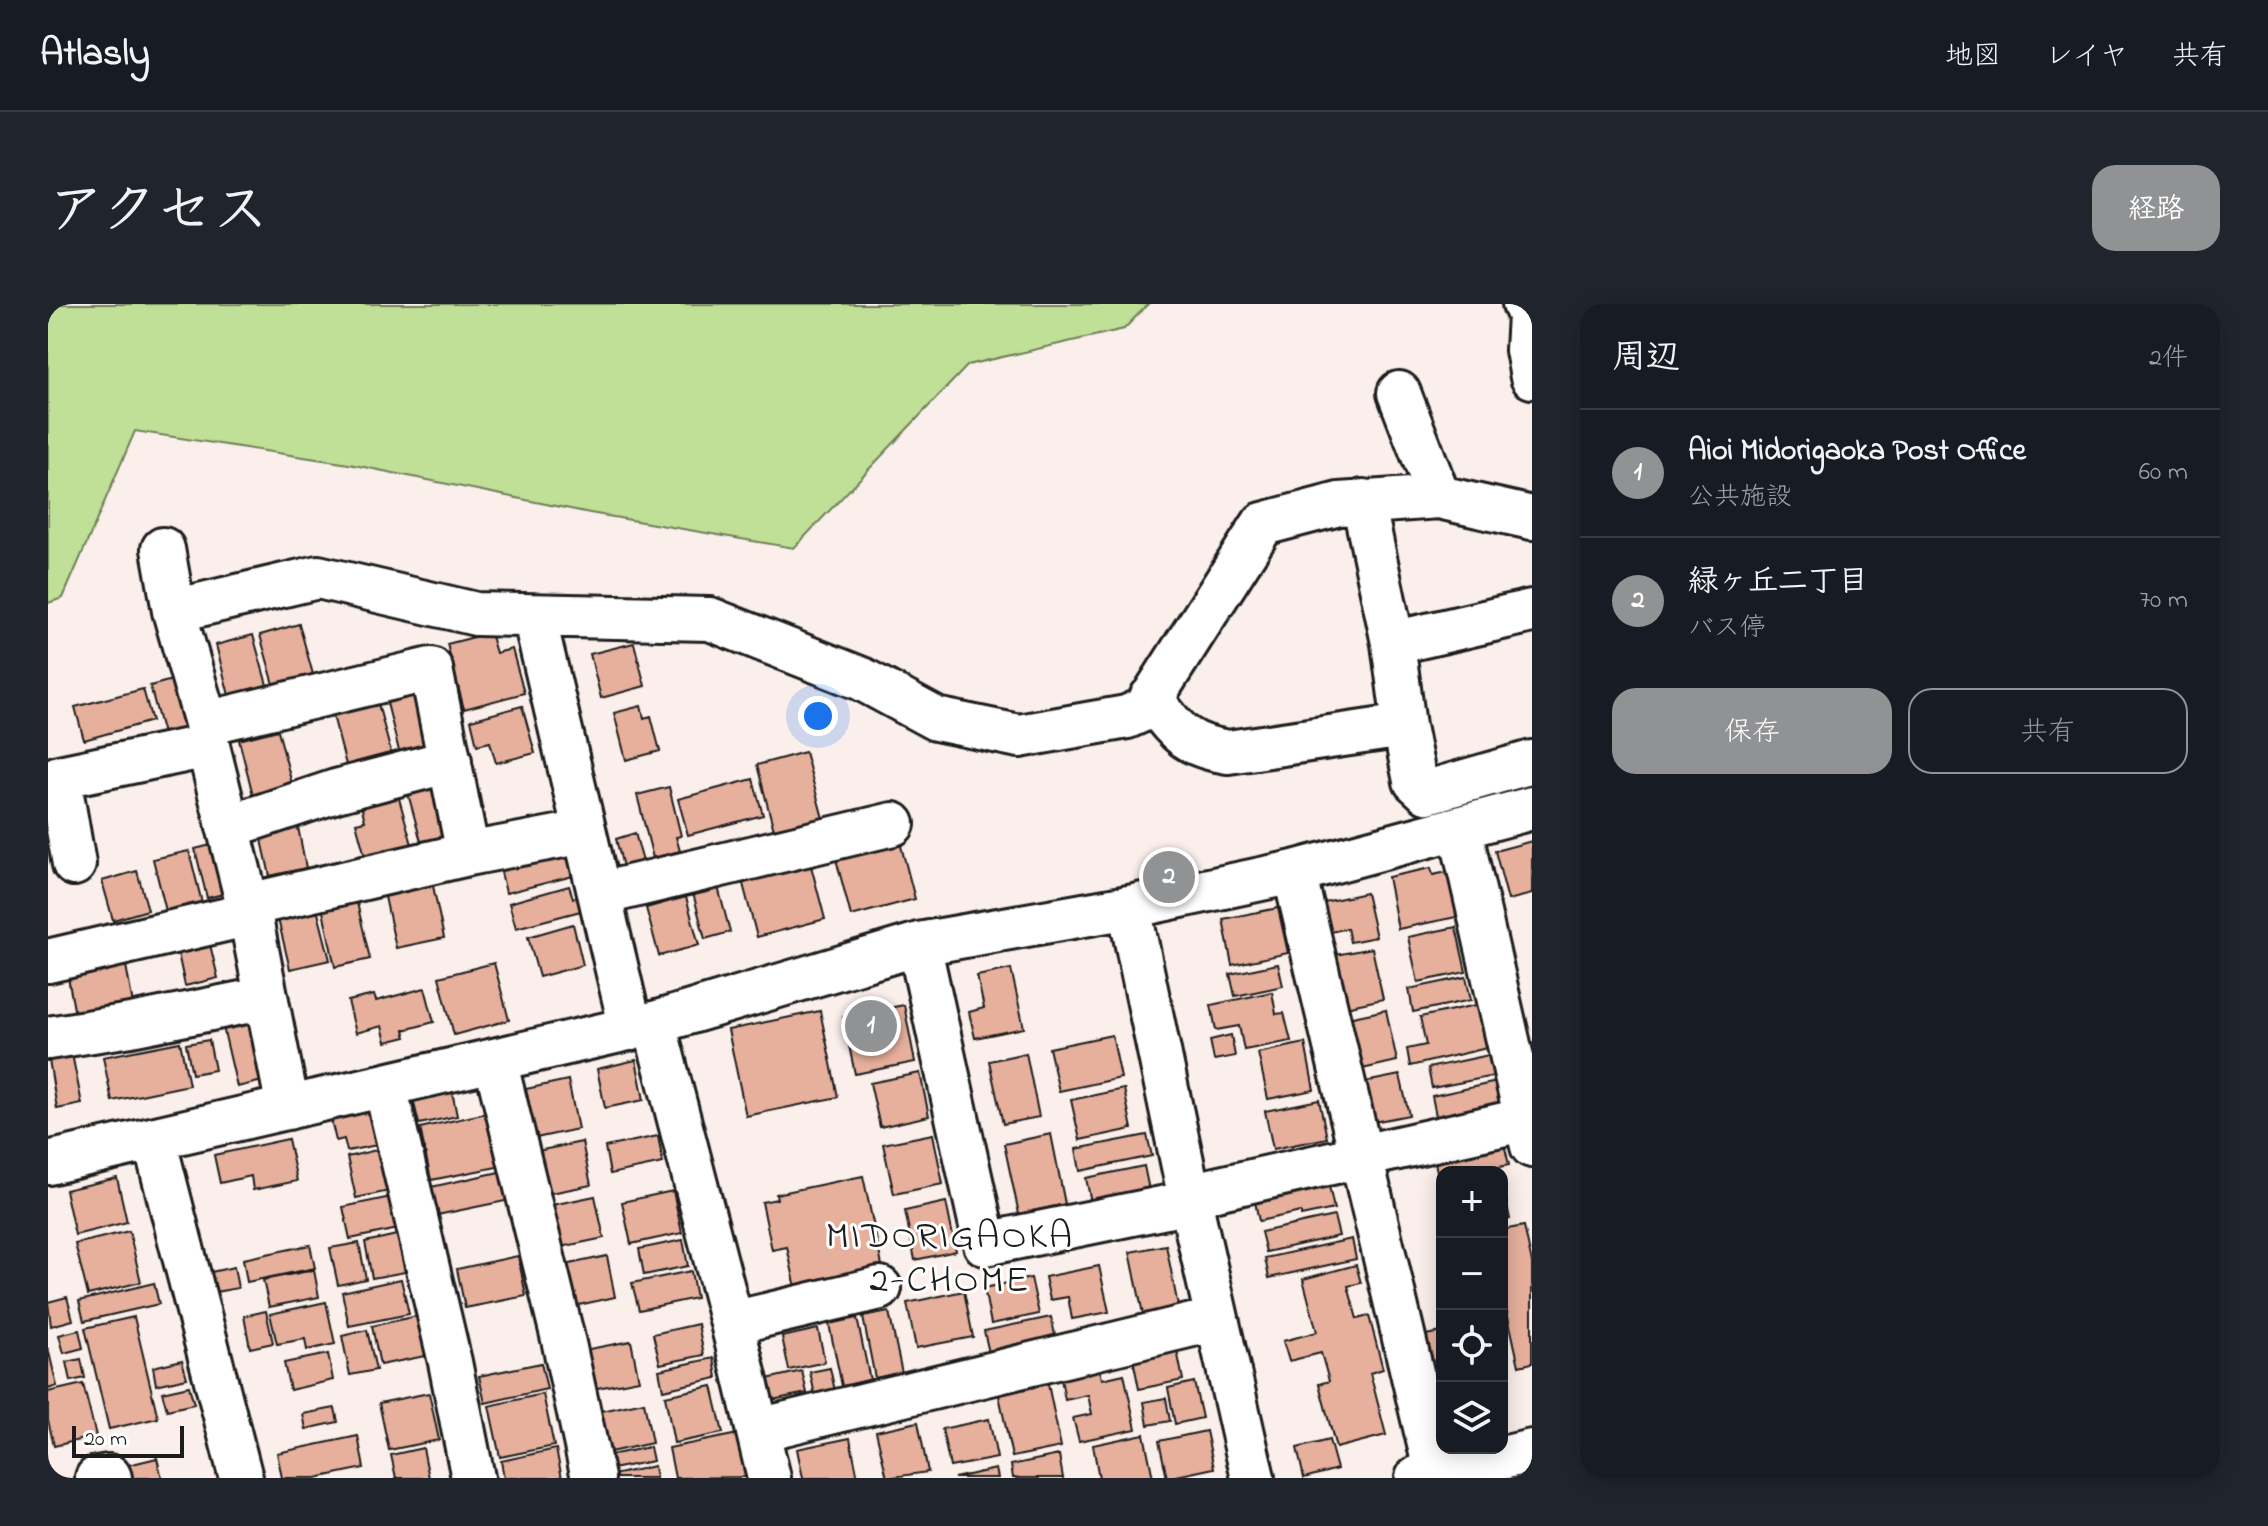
<!DOCTYPE html>
<html lang="ja">
<head>
<meta charset="utf-8">
<style>
  :root { --surface:#171b24; --page:#20242c; --text:#f1f3f6; --muted:#9ea1a6; --line:#363941; --accent:#919294 }
  body { margin:0; font-family:"Indie Flower","Klee One",sans-serif; background:var(--page); color:var(--text) }
  .controls { position:absolute; right:24px; bottom:24px; display:grid; overflow:hidden; border-radius:16px; box-shadow:0 4px 20px #0003 }
  .controls button { width:72px; height:72px; display:grid; place-items:center; padding:0; border:0; border-bottom:2px solid var(--line); background:var(--surface); color:var(--text); font:40px sans-serif }
  .scale { position:absolute; left:24px; bottom:20px; width:112px; box-sizing:border-box; padding-left:8px; border:4px solid #1c1c1c; border-top:0; font-size:22px; line-height:28px; white-space:nowrap; color:#1c1c1c; -webkit-text-stroke:6px #fff; paint-order:stroke }
  .you { position:absolute; left:770px; top:412px; width:28px; height:28px; margin:-20px; border:6px solid #fff; border-radius:50%; background:#1a73e8; box-shadow:0 0 0 12px #1a73e833 }
  .badge { display:grid; place-items:center; width:52px; height:52px; border-radius:50%; background:var(--accent); color:#fff; font-size:26px; font-weight:700 }
  .pin { position:absolute; translate:-50% -50%; border:4px solid #fff; box-shadow:0 2px 8px #0006 }
  .list { margin:0; padding:0; list-style:none }
  h2 { display:flex; justify-content:space-between; align-items:center; height:104px; margin:0; padding:0 32px; font-size:34px }
  h2 small { font-size:26px; font-weight:400; color:var(--muted) }
  .list li { display:grid; grid-template-columns:52px 1fr auto; gap:24px; align-items:center; box-sizing:border-box; height:128px; padding:0 32px; border-top:2px solid var(--line) }
  .list b { display:block; font-size:30px; white-space:nowrap }
  .list p { margin:0; font-size:26px; white-space:nowrap; color:var(--muted) }
  .list em { font-size:26px; font-style:normal; color:var(--muted) }
  .actions { display:flex; gap:16px; padding:24px 32px }
  .actions a { flex:1; padding:18px 0; border:2px solid var(--accent); border-radius:24px; text-align:center; font-size:28px; color:var(--accent) }
  .actions .main { background:var(--accent); color:#fff }
  .icon { flex:none; width:44px; height:44px; fill:none; stroke:currentColor; stroke-width:2; stroke-linecap:round; stroke-linejoin:round }
  .map { position:relative; flex:none; width:1484px; height:1174px; overflow:hidden; border-radius:24px }
  header { display:flex; align-items:center; gap:48px; box-sizing:border-box; height:112px; padding:0 40px; background:var(--surface); border-bottom:2px solid var(--line) }
  header strong { font-size:38px }
  nav { display:flex; gap:44px; margin-inline-start:auto; font-size:28px }
  .intro { display:flex; align-items:center; justify-content:space-between; box-sizing:border-box; height:192px; padding:0 48px }
  h1 { margin:0; font-size:56px }
  .button { padding:20px 36px; border-radius:24px; background:var(--accent); color:#fff; font-size:28px; font-weight:700 }
  main { display:flex; gap:48px; padding:0 48px }
  aside { flex:1; background:var(--surface); border-radius:24px; box-shadow:0 4px 20px #0003 }
  .map>svg:first-child { display:block }
  .green { fill:#c0df97; stroke:#6e7e5a; stroke-width:2 }
  .building { fill:#e7b09d; stroke:#1c1c1c; stroke-width:2 }
  .lines { fill:none; stroke-linecap:round; stroke-linejoin:round }
  .minor-casing { stroke:#1c1c1c; stroke-width:48 }
  .minor { stroke:#fff; stroke-width:42 }
  .labels { text-anchor:middle; dominant-baseline:central; stroke-width:6; stroke-linejoin:round; paint-order:stroke }
  .neighbourhood-label { font-size:38px; letter-spacing:2px; fill:#1c1c1c; stroke:#fff }
</style>
</head>
<body>
<header>
<strong>Atlasly</strong>
<nav><a>地図</a><a>レイヤ</a><a>共有</a></nav>
</header>
<div class="intro"><h1>アクセス</h1><a class="button">経路</a></div>
<main>
<div class="map">
<svg width="1484" height="1174" viewBox="0 0 1484 1174">
  <rect width="100%" height="100%" fill="#faefeb"/>
  <filter id="ink" filterUnits="userSpaceOnUse"><feTurbulence type="fractalNoise" baseFrequency=".0125" numOctaves="2"/><feDisplacementMap in="SourceGraphic" scale="16" xChannelSelector="R" yChannelSelector="G"/><feConvolveMatrix kernelMatrix="1 2 1 2 8 2 1 2 1" color-interpolation-filters="sRGB"/></filter>
  <g filter="url(#ink)">
    <path class="green" d="M0,0H1100L1076,25L920,61L746,244L542,209L301,160L87,127L15,294L0,299Z"/>
    <path class="building" d="M251,320L266,374L227,384L212,331Z
      M442,329L448,349L464,345L476,389L416,405L399,340Z
      M205,331L221,388L183,399L168,341Z
      M586,339L597,382L553,394L542,350Z
      M135,373L148,421L115,430L102,382Z
      M377,384L391,437L351,447L338,395Z
      M95,385L104,417L36,436L27,403Z
      M327,388L343,449L298,461L282,400Z
      M474,402L487,449L448,459L442,438L429,441L423,416Z
      M593,402L596,414L603,412L612,447L578,456L566,409Z
      M230,426L244,480L205,491L191,436Z
      M757,448L776,518L727,530L709,461Z
      M396,472L413,535L375,545L358,482Z
      M705,475L715,511L640,531L630,495Z
      M621,483L633,532L628,533L632,547L605,554L589,491Z
      M350,491L365,544L327,554L326,549L317,552L308,519L317,517L313,501Z
      M248,513L258,564L222,572L211,522Z
      M587,529L595,558L575,563L568,535Z
      M1484,537V590L1460,596L1447,547Z
      M175,538L187,587L159,594L147,545Z
      M852,538L867,595L803,612L788,555Z
      M518,542L525,572L458,589L451,560Z
      M141,547L155,603L119,611L105,555Z
      M762,558L777,615L709,633L694,576Z
      M1383,564L1385,571L1409,566L1418,611L1350,625L1340,573Z
      M89,567L100,606L65,616L54,577Z
      M384,577L396,634L348,644L336,588Z
      M521,582L525,594L540,590L544,604L468,624L461,599Z
      M670,583L682,628L657,635L645,589Z
      M1318,589L1328,633L1302,638L1299,624L1283,628L1276,598Z
      M307,590L322,655L287,663L273,598Z
      M638,593L651,641L611,652L598,604Z
      M1230,604L1240,649L1184,661L1175,615Z
      M269,605L282,656L242,665L230,615Z
      M525,620L535,661L491,673L480,633Z
      M1408,623L1418,668L1370,678L1360,633Z
      M160,632L170,674L137,682L128,640Z
      M1324,644L1335,695L1293,704L1282,652Z
      M77,656L85,700L27,711L19,668Z
      M446,659L461,716L406,731L391,673Z
      M1230,660L1235,682L1187,692L1182,670Z
      M963,665L976,724L927,734L921,708L936,704L929,672Z
      M1418,673L1423,696L1365,708L1361,685Z
      M377,684L386,718L356,726L358,733L338,738L334,722L308,729L300,697L326,691L328,697Z
      M1224,688L1228,710L1236,709L1243,737L1196,746L1191,722L1168,726L1163,701Z
      M1433,700L1439,744L1362,762L1359,745L1378,741L1372,713Z
      M856,701L867,758L807,770L795,713Z
      M1338,706L1349,757L1310,766L1300,714Z
      M772,707L790,793L698,812L680,726Z
      M205,715L219,776L189,783L175,723Z
      M1064,731L1073,774L1011,787L1001,744Z
      M1183,731L1187,752L1166,756L1162,736Z
      M161,736L167,766L144,770L138,740Z
      M132,738L141,781L64,797L55,753Z
      M1257,739L1266,786L1220,795L1210,749Z
      M23,745L34,800L9,805L0,749Z
      M978,749L991,813L955,820L941,757Z
      M1446,750L1451,771L1384,784L1380,764Z
      M588,756L596,796L557,804L549,765Z
      M872,769L881,812L832,823L822,779Z
      M1352,771L1361,811L1325,818L1317,778Z
      M520,776L530,825L488,834L478,785Z
      M1449,778L1455,803L1389,817L1384,792Z
      M1076,785L1084,825L1032,836L1023,796Z
      M404,787L409,812L371,820L365,795Z
      M1271,796L1279,834L1225,845L1217,807Z
      M322,808L329,841L299,847L296,835L288,837L283,816Z
      M443,808L454,862L383,876L372,824Z
      M885,830L895,880L846,890L835,840Z
      M1003,830L1017,900L971,910L956,840Z
      M1099,831L1104,852L1032,867L1028,845Z
      M610,832L615,859L562,870L557,843Z
      M240,835L249,877L205,886L203,872L172,879L166,851Z
      M1455,835L1461,861L1429,868H1394V876H1391L1385,850Z
      M534,838L543,881L498,890L489,847Z
      M337,844L346,886L308,894L299,853Z
      M1096,862L1102,891L1044,903L1038,874Z
      M456,867L462,896L389,911L383,883Z
      M815,872L835,966L748,984L739,943L724,946L714,898L729,895L728,890Z
      M69,874L79,918L27,931L17,886Z
      M1280,877L1286,905L1253,912V908L1211,917L1206,893Z
      M1454,877L1462,915L1454,917Z
      M625,887L634,929L583,940L574,898Z
      M348,892L355,924L302,935L295,903Z
      M547,892L556,934L508,944L499,902Z
      M898,898L908,947L867,956L857,907Z
      M1286,912L1291,932L1218,948L1213,928Z
      M1476,922L1484,959V1059L1471,1062L1454,985V926Z
      M81,927L93,978L40,991L27,940Z
      M349,931L357,968L324,974L317,938Z
      M1304,935L1308,955L1221,974L1217,954Z
      M635,936L640,962L596,971L591,945Z
      M311,939L318,975L290,981L282,944Z
      M262,941L267,964L199,978L195,955Z
      M1118,941L1130,1002L1095,1010L1082,948Z
      M470,952L478,992L417,1004L409,965Z
      M559,952L567,993L526,1002L517,961Z
      M1308,961L1313,979L1300,982L1309,1015L1321,1012L1335,1065L1322,1069L1338,1131L1288,1144L1271,1080L1281,1077L1273,1049L1241,1057L1235,1037L1269,1028L1255,975Z
      M1051,962L1061,1008L1024,1015L1020,993L1002,996L997,973Z
      M186,963L190,984L167,988L163,968Z
      M266,966L271,993L221,1003L215,976Z
      M643,967L648,994L591,1006L584,979Z
      M983,974L991,1010L943,1020L936,984Z
      M353,975L361,1010L301,1022L294,988Z
      M106,979L111,1000L36,1017L31,997Z
      M916,987L925,1033L868,1044L859,999Z
      M19,993L25,1016L3,1022L0,998Z
      M278,998L287,1040L259,1046L257,1035L229,1040L222,1010Z
      M218,1007L225,1039L202,1044L196,1012Z
      M841,1008L854,1069L827,1074L815,1013Z
      M374,1011L382,1051L332,1061L324,1022Z
      M86,1013L110,1114L61,1125L37,1024Z
      M1003,1013L1008,1035L941,1049L936,1027Z
      M809,1014L822,1076L794,1082L781,1020Z
      M650,1020L656,1051L612,1060L605,1030Z
      M770,1025L777,1058L741,1066L734,1033Z
      M31,1026L35,1044L16,1049L11,1031Z
      M319,1026L328,1066L302,1071L294,1032Z
      M1394,1028V1074L1382,1077L1372,1032Z
      M583,1037L591,1076L544,1085L536,1046Z
      M0,1044L9,1082L0,1085Z
      M1129,1046L1135,1076L1091,1085L1085,1055Z
      M280,1050L285,1076L242,1086L236,1059Z
      M666,1054L669,1074L615,1086L611,1066Z
      M33,1055L37,1074L23,1077L19,1058Z
      M134,1056L139,1074L108,1081L105,1063Z
      M493,1059L499,1085L437,1099L431,1072Z
      M782,1064L787,1087L767,1091L762,1068Z
      M1052,1066L1054,1075L1076,1070L1088,1125L1031,1137L1025,1114L1044,1110L1040,1091L1017,1096L1013,1075Z
      M754,1067L759,1089L724,1096L719,1075Z
      M1146,1078L1154,1114L1127,1120L1120,1084Z
      M35,1080L48,1132L6,1142L0,1116V1088Z
      M1000,1080L1013,1143L964,1153L951,1091Z
      M141,1082L146,1100L119,1106L114,1088Z
      M664,1082L675,1129L626,1139L617,1092Z
      M381,1089L391,1136L341,1146L331,1099Z
      M495,1090L506,1142L452,1153L441,1102Z
      M1118,1094L1122,1117L1100,1121L1096,1098Z
      M596,1098L604,1139L557,1149L549,1108Z
      M287,1104L290,1118L258,1125L255,1110Z
      M941,1115L949,1154L902,1163L894,1125Z
      M870,1118L880,1168L839,1174L828,1127Z
      M1158,1127L1166,1164L1119,1174L1111,1137Z
      M690,1130L699,1173L627,1174L621,1144Z
      M1096,1130L1105,1174H1051L1045,1141Z
      M310,1132L316,1164L268,1174H234L229,1149Z
      M802,1134L810,1174H755L749,1145Z
      M1281,1136L1289,1165L1256,1174L1249,1144Z
      M602,1143L605,1157L564,1165L562,1151Z
      M375,1144L381,1174H348L343,1151Z
      M508,1145L514,1174H456L453,1157Z
      M1011,1151L1015,1174H965L963,1161Z
      M109,1154L114,1174H79L76,1162Z
      M606,1162L608,1174H565V1171Z
      M948,1165L950,1174H906Z"/>
    <g class="lines">
      <g class="minor-casing">
        <path id="minor" d="M1476,0L1481,11L1479,46L1484,73
          M1351,89L1391,193
          M1315,197L1345,339L1356,422L1367,477L1379,488L1484,458
          M115,245L126,307L158,419L160,442L202,610L240,804
          M126,307L270,273L428,310L662,315L814,375L888,415L971,432L1079,413L1097,405L1215,220L1291,200L1391,193L1484,214
          M486,312L583,725
          M1345,339L1484,307
          M1103,394C1129,427 1135,441 1180,448L1356,422
          M158,419L383,365L420,550
          M180,523L288,487L402,457
          M1412,525L1484,842
          M26,560L11,473L160,442
          M1246,568L1388,1170
          M552,590L845,520
          M200,601L420,550L536,528
          M1081,603L1141,891L1205,1174
          M871,640L937,940L1143,898
          M0,657L202,610
          M606,719L684,1019L721,1174
          M0,734L83,721L218,694
          M447,756L515,1035L545,1174
          M337,782L402,1058L425,1174
          M106,835L193,1174
          M0,859L606,719L871,640L1081,603L1246,568L1484,504
          M1141,891L1479,815
          M684,1019L832,984
          M711,1126L1169,1015
          M49,1174L61,1172L62,1174
          M1369,1174L1484,1147"/>
      </g>
      <use href="#minor" class="minor"/>
    </g>
  </g>
  <g class="labels">
    <g class="neighbourhood-label">
      <text x="902" y="934">MIDORIGAOKA<tspan x="902" dy="44">2-CHOME</tspan></text>
    </g>
  </g>
</svg>
<div class="controls">
<button>+</button>
<button>−</button>
<button><svg class="icon" aria-label="locate" viewBox="0 0 24 24"><circle cx="12" cy="12" r="6"/><path d="M12 2v4M12 18v4M2 12h4M18 12h4"/></svg></button>
<button><svg class="icon" aria-label="layers" viewBox="0 0 24 24"><path d="M12 4l9 5-9 5-9-5zM3 14l9 5 9-5"/></svg></button>
</div>
<div class="scale">20 m</div>
<div class="you"></div>
<div class="pin badge" style="left:823px;top:722px">1</div>
<div class="pin badge" style="left:1121px;top:573px">2</div>
</div>
<aside>
<h2>周辺<small>2件</small></h2>
<ul class="list">
<li><span class="badge">1</span><div><b>Aioi Midorigaoka Post Office</b><p>公共施設</p></div><em>60 m</em></li>
<li><span class="badge">2</span><div><b>緑ヶ丘二丁目</b><p>バス停</p></div><em>70 m</em></li>
</ul>
<div class="actions"><a class="main">保存</a><a>共有</a></div>
</aside>
</main>
</body>
</html>
